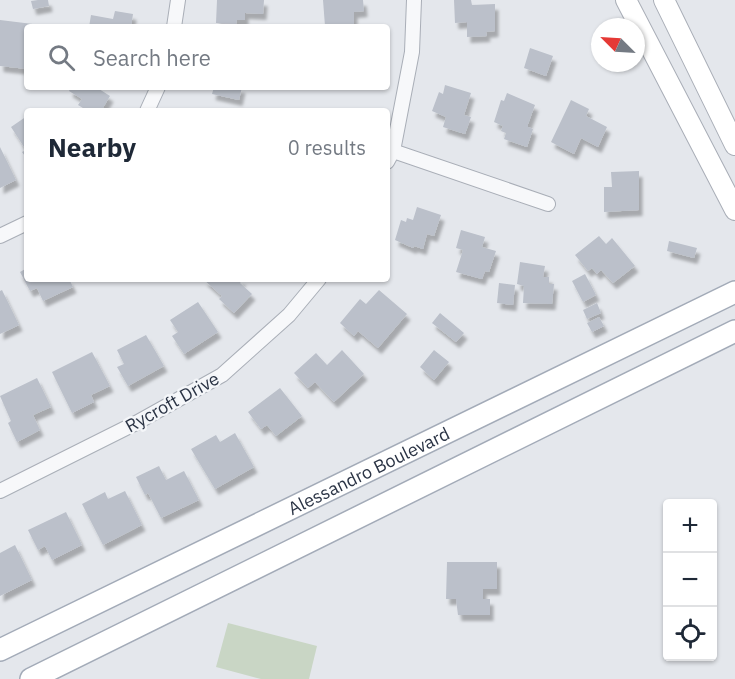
<!DOCTYPE html>
<html lang="en">
<head>
<meta charset="utf-8">
<style>
  :root { --surface:#fff; --page:#f6f6f7; --text:#1f2937; --muted:#747a83; --line:#e0e1e3 }
  body { margin:0; font-family:"IBM Plex Sans",sans-serif; background:var(--page); color:var(--text) }
  .controls { position:absolute; right:18px; bottom:18px; display:grid; overflow:hidden; border-radius:6px; box-shadow:0 2px 4px #0004 }
  .controls button { width:54px; height:54px; display:grid; place-items:center; padding:0; border:0; border-bottom:2px solid var(--line); background:var(--surface); color:var(--text); font:30px sans-serif }
  .compass { position:absolute; left:591px; top:18px; width:54px; height:54px; border-radius:50%; background:var(--surface); box-shadow:0 2px 4px #0004; rotate:294deg }
  .list { margin:0; padding:0; list-style:none }
  h2 { display:flex; justify-content:space-between; align-items:center; height:78px; margin:0; padding:0 24px; font-size:26px }
  h2 small { font-size:20px; font-weight:400; color:var(--muted) }
  .icon { flex:none; width:33px; height:33px; fill:none; stroke:currentColor; stroke-width:2; stroke-linecap:round; stroke-linejoin:round }
  .map { position:relative; flex:none; width:735px; height:679px; overflow:hidden }
  .search { position:absolute; background:var(--surface); box-shadow:0 2px 4px #0004; left:24px; top:24px; width:366px; height:66px; display:flex; align-items:center; gap:15px; box-sizing:border-box; padding:0 21px; border-radius:6px; color:var(--muted); font-size:22px }
  .panel { position:absolute; background:var(--surface); box-shadow:0 2px 4px #0004; left:24px; top:108px; width:366px; height:174px; border-radius:6px }
  .map>svg:first-child { display:block }
  .green { fill:#c9d6c5 }
  .building { fill:#bbc0ca; filter:url(#shadow) }
  .lines { fill:none; stroke-linecap:round; stroke-linejoin:round }
  .minor-casing { stroke:#a9aeb7; stroke-width:16 }
  .secondary-casing { stroke:#a9aeb7; stroke-width:22 }
  .primary-casing { stroke:#a3abb8; stroke-width:24 }
  .minor { stroke:#f7f8fa; stroke-width:14 }
  .secondary { stroke:#fff; stroke-width:20 }
  .primary { stroke:#fff; stroke-width:21 }
  .labels { text-anchor:middle; dominant-baseline:central; stroke-width:4.5; stroke-linejoin:round; paint-order:stroke }
  .street-label { font-size:18px; fill:#2b3445; stroke:#f4f6f9 }
</style>
</head>
<body>
<div class="map">
<svg width="735" height="679" viewBox="0 0 735 679">
  <defs>
    <filter id="shadow"><feDropShadow dx="3.5" dy="6" stdDeviation="1.5" flood-color="#0004"/></filter>
  </defs>
  <rect width="100%" height="100%" fill="#e4e7ec"/>
  <path class="green" d="M228,623L317,646L309,679H261L216,667Z"/>
  <path class="building" d="M38,0H48L49,6L33,9L31,1Z
    M217,0H264L263,14L245,13V20H237L236,24L216,23Z
    M323,0H363L364,11L354,12V26H325Z
    M454,0H471L472,5L495,4V31L486,32L487,36L467,37V22L455,23Z
    M115,11L133,14L131,27H89L91,15L113,19Z
    M0,20L41,25V27H27V69L0,66Z
    M530,48L553,56L546,76L524,68Z
    M445,85L471,93L464,115L471,117L465,134L443,127L446,117L432,111L439,92L443,94Z
    M71,87H100L99,89L110,96L101,111H88L78,105L82,99L69,91Z
    M214,87H242L239,100L212,94Z
    M507,93L535,105L528,124V127L533,129L527,147L504,139L506,133L501,131L503,126L494,122L501,100L504,101Z
    M571,100L589,109L586,116L607,127L598,147L581,138L574,154L551,142Z
    M27,116V159L22,152L26,150L11,127Z
    M0,147L16,180L0,188Z
    M639,171V210L604,212V187H612L611,172Z
    M417,207L441,215L434,236L427,234L423,249L414,246L413,248L395,240L401,220L406,222L407,218L413,220Z
    M461,230L485,237L482,247L496,251L489,272L485,271L482,279L456,272L463,250L456,248Z
    M599,236L606,244L612,238L635,266L613,283L601,270L597,274L592,268L588,271L575,255Z
    M669,241L697,248L694,258L667,251Z
    M520,262L545,266L543,277H549V284H554L552,304L523,303L524,286L517,284Z
    M27,268V279H69L73,287L43,301L37,288L30,291L20,272Z
    M585,274L596,295L583,302L572,281Z
    M203,279H243L240,283L252,294L234,313L219,299L222,296Z
    M499,283L515,285L513,305L497,303Z
    M2,290L19,325L0,334V291Z
    M379,290L407,314L378,348L358,331L354,336L340,323L360,299L366,304Z
    M198,302L218,332L184,354L172,336L178,332L170,320Z
    M597,303L601,313L587,319L583,310Z
    M440,313L464,333L456,342L432,323Z
    M599,317L604,326L592,332L587,323Z
    M146,335L164,366L128,386L117,367L124,364L117,350Z
    M342,350L364,374L334,402L315,382L308,388L294,373L316,353L327,365Z
    M434,350L449,362L434,380L420,367Z
    M92,352L110,386L91,395L94,402L72,413L52,372Z
    M37,378L51,407L33,415L40,430L17,442L8,423L11,421L0,396Z
    M280,388L302,416L276,436L267,425L261,429L248,412Z
    M235,433L254,467L215,489L191,449L216,435L220,442Z
    M159,466L166,480L184,471L199,500L161,518L148,493L145,495L136,477Z
    M125,491L142,525L103,545L82,504L105,492L108,499Z
    M66,512L82,545L52,560L45,546L38,550L28,530Z
    M15,545L32,580L0,596V553Z
    M447,562H497V589H483V599H490V615H458L456,599H446Z"/>
  <g class="lines">
    <g class="minor-casing">
      <path id="minor" d="M174,27L178,0
        M147,111L158,87
        M393,151L548,204
        M387,162L393,151L412,52L414,0
        M0,236L27,223
        M0,491L136,423L222,375L289,315L319,279"/>
    </g>
    <g class="secondary-casing">
      <path id="secondary" d="M626,0L735,210
        M664,0L735,145"/>
    </g>
    <g class="primary-casing">
      <g id="primary">
        <path id="s1" d="M0,650L735,292"/>
        <path d="M31,679L735,331"/>
      </g>
    </g>
    <use href="#minor" class="minor"/>
    <use href="#secondary" class="secondary"/>
    <use href="#primary" class="primary"/>
  </g>
  <g class="labels">
    <g class="street-label">
      <text transform="translate(172 402) rotate(-29)">Rycroft Drive</text>
      <text stroke="none"><textPath href="#s1" startOffset="410">Alessandro Boulevard</textPath></text>
    </g>
  </g>
</svg>
<div class="controls">
<button>+</button>
<button>−</button>
<button><svg class="icon" aria-label="locate" viewBox="0 0 24 24"><circle cx="12" cy="12" r="6"/><path d="M12 2v4M12 18v4M2 12h4M18 12h4"/></svg></button>
</div>
<svg class="compass" viewBox="-18 -18 36 36"><path d="M0-13l5 13h-10z" fill="#e53935"/><path d="M0 13l5-13h-10z" fill="#747a83"/></svg>
<div class="search"><svg class="icon" aria-label="search" viewBox="0 0 24 24"><circle cx="10" cy="10" r="6"/><path d="M15 15l6 6"/></svg>Search here</div>
<section class="panel">
<h2>Nearby<small>0 results</small></h2>
<ul class="list">
</ul>
</section>
</div>
</body>
</html>
